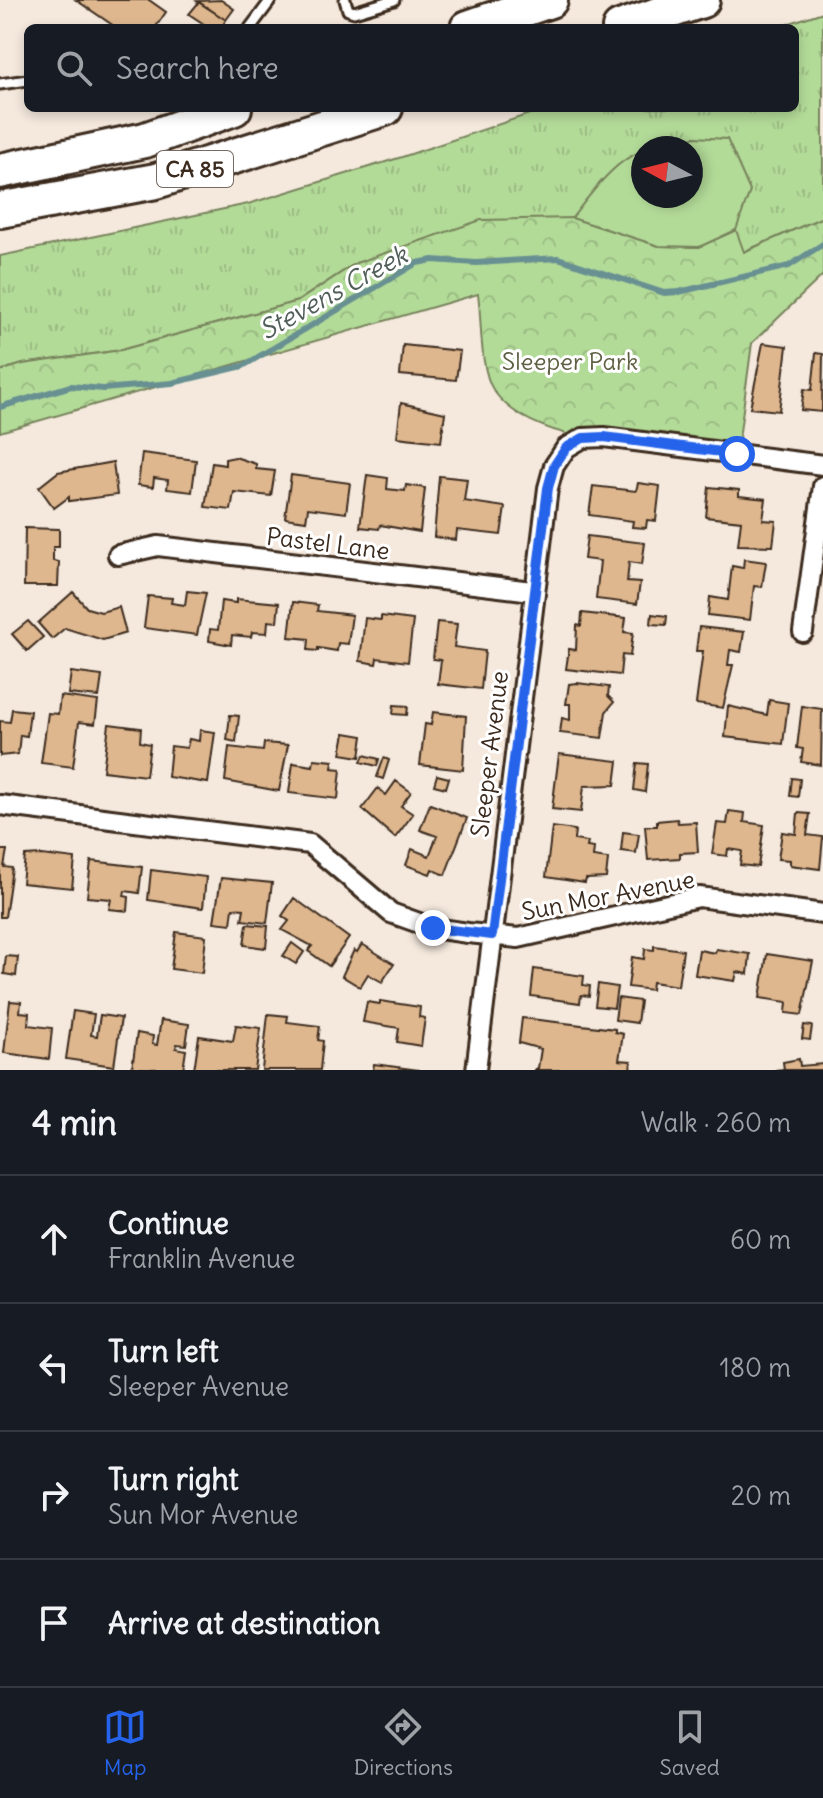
<!DOCTYPE html>
<html lang="en">
<head>
<meta charset="utf-8">
<style>
  :root { --surface:#171b24; --page:#20242c; --text:#f1f3f6; --muted:#9ea1a6; --line:#363941; --accent:#2563eb }
  body { margin:0; font-family:Delius,sans-serif; background:var(--page); color:var(--text) }
  .compass { position:absolute; left:631px; top:136px; width:72px; height:72px; border-radius:50%; background:var(--surface); box-shadow:0 4px 12px #0003; rotate:277deg }
  .stop { position:absolute; width:24px; height:24px; margin:-18px; border:6px solid #2563eb; border-radius:50%; background:#fff }
  .stop.end { background:#2563eb; border-color:#fff; box-shadow:0 2px 8px #0008 }
  .list { margin:0; padding:0; list-style:none }
  h2 { display:flex; justify-content:space-between; align-items:center; height:104px; margin:0; padding:0 32px; font-size:34px }
  h2 small { font-size:26px; font-weight:400; color:var(--muted) }
  .list li { display:grid; grid-template-columns:52px 1fr auto; gap:24px; align-items:center; box-sizing:border-box; height:128px; padding:0 32px; border-top:2px solid var(--line) }
  .list b { display:block; font-size:30px; white-space:nowrap }
  .list p { margin:0; font-size:26px; white-space:nowrap; color:var(--muted) }
  .list em { font-size:26px; font-style:normal; color:var(--muted) }
  .icon { flex:none; width:44px; height:44px; fill:none; stroke:currentColor; stroke-width:2; stroke-linecap:round; stroke-linejoin:round }
  .map { position:relative; flex:none; width:823px; height:1070px; overflow:hidden }
  .search { position:absolute; background:var(--surface); box-shadow:0 4px 12px #0003; left:24px; right:24px; top:24px; height:88px; display:flex; align-items:center; gap:20px; box-sizing:border-box; padding:0 28px; border-radius:12px; color:var(--muted); font-size:30px }
  .sheet { height:616px; background:var(--surface) }
  nav { display:flex; justify-content:space-around; align-items:center; box-sizing:border-box; height:112px; border-top:2px solid var(--line); background:var(--surface); font-size:22px; color:var(--muted) }
  nav a { display:grid; justify-items:center; gap:4px }
  nav .on { color:var(--accent) }
  .map>svg:first-child { display:block }
  .grass { fill:url(#grass-tufts); stroke:#77825b; stroke-width:2; fill-rule:evenodd }
  .forest { fill:url(#forest-crowns); stroke:#77825b; stroke-width:2 }
  .garden { fill:#b3db98; stroke:#77825b; stroke-width:2 }
  .lines { fill:none; stroke-linecap:round; stroke-linejoin:round }
  .stream { stroke:#679092; stroke-width:6 }
  .building { fill:#deb78f; stroke:#3b2a1e; stroke-width:2 }
  .service-casing { stroke:#3b2a1e; stroke-width:15 }
  .minor-casing { stroke:#3b2a1e; stroke-width:24 }
  .motorway-casing { stroke:#3b2a1e; stroke-width:40 }
  .service { stroke:#fff; stroke-width:9 }
  .minor { stroke:#fff; stroke-width:18 }
  .motorway { stroke:#fff; stroke-width:34 }
  .route { stroke:#2563eb; stroke-width:10 }
  .labels { text-anchor:middle; dominant-baseline:central; stroke-width:6; stroke-linejoin:round; paint-order:stroke }
  .shield { fill:#fff; stroke:#766a62; stroke-width:2 }
  .shield-label { font-size:22px; font-weight:bold; fill:#3b2a1e }
  .park-label { font-size:24px; fill:#5f5f43; stroke:#fff }
  .street-label { font-size:24px; fill:#3b2a1e; stroke:#fff }
  .water-label { font-size:26px; font-style:italic; fill:#515d58; stroke:#fff }
</style>
</head>
<body>
<div class="map">
<svg width="823" height="1070" viewBox="0 0 823 1070">
  <defs>
    <pattern id="grass-tufts" width="24" height="20" patternUnits="userSpaceOnUse" patternTransform="scale(2)"><rect width="24" height="20" fill="#b3db98"/><path d="M3 7l-1-3M5 7V3M7 7l1-3M15 17l-1-3M17 17v-4M19 17l1-3" fill="none" stroke="#9bbc83"/></pattern>
    <pattern id="forest-crowns" width="20" height="18" patternUnits="userSpaceOnUse" patternTransform="scale(2)"><rect width="20" height="18" fill="#b3db98"/><path d="M2 6a3 3 0 1 1 6 0M12 15a3 3 0 1 1 6 0" fill="none" stroke="#9bbc83"/></pattern>
  </defs>
  <rect width="100%" height="100%" fill="#f5e9dd"/>
  <filter id="ink" filterUnits="userSpaceOnUse"><feTurbulence type="fractalNoise" baseFrequency=".0125" numOctaves="2"/><feDisplacementMap in="SourceGraphic" scale="16" xChannelSelector="R" yChannelSelector="G"/><feConvolveMatrix kernelMatrix="1 2 1 2 8 2 1 2 1" color-interpolation-filters="sRGB"/></filter>
  <g filter="url(#ink)">
    <path class="grass" d="M823,12V217L743,252L612,231L572,218L356,263L298,301L121,350L23,364L0,371V256L248,204L402,157L547,108H795V28H775ZM643,148H691V196H643Z"/>
    <path class="forest" d="M823,217V275L752,343L737,454C671,447 534,450 494,391C479,369 482,320 478,294L0,432V371L23,364L121,350L298,301L356,263L481,220L572,218L659,246L699,247L736,230L744,252Z"/>
    <path class="garden" d="M694,137L727,139L750,191L736,230L699,247L659,246L572,218C589,196 615,159 643,151V196H691V148H655Z"/>
    <g class="lines">
      <path class="stream" d="M0,407L71,386L103,389L172,383L243,366L417,263L433,260L476,263L558,258L664,293L679,292L789,266L823,244"/>
    </g>
    <path class="building" d="M76,0H149L166,12L155,28H117Z
      M221,0L234,9L226,20L197,1Z
      M199,2L226,20L221,28H210L189,14Z
      M763,343L787,346L779,411L750,408Z
      M403,345L460,351L456,380L400,375Z
      M816,353L823,354L822,412L801,410L804,389L812,390Z
      M401,403L445,413L441,442L397,437Z
      M142,453L196,460L192,492L167,489L168,480L154,478L153,487L138,485Z
      M235,457L256,464V469L275,471L271,496L234,492L231,510L205,507L212,463L225,465V459Z
      M113,462L117,495L69,501V497L54,508L39,487L58,472Z
      M291,475L350,483L346,513L308,508L306,521L285,518Z
      M367,475L388,478L387,489L405,491L406,485L425,488L420,532L380,525L379,529L360,527Z
      M439,476L467,479L464,501L505,507L501,535L457,530L456,540L434,537Z
      M638,483L660,486L656,521L647,520L646,528L632,527L633,521L589,515L593,486L636,491Z
      M709,487L739,490V496L766,499L763,520L776,521L773,546L738,545L741,521L706,517Z
      M25,528L59,529V547H53V561L59,562L58,586H24Z
      M587,536L645,543L642,564L629,562L627,582L640,583L637,604L596,599L600,561L584,559Z
      M744,559L766,562L762,587L754,586L750,620L708,615L710,597L728,600L732,566L743,568Z
      M187,591L206,593L197,635L144,628L148,596L172,598L171,603L185,605Z
      M73,592L87,608L101,612L119,607L126,633L103,640L65,628L52,639L38,623Z
      M236,599L279,603L277,622L268,621L267,633L252,632L251,637L232,635L231,645L209,641L210,629L218,630L221,601L236,603Z
      M293,602L318,605L317,611L352,615L348,644L338,643L337,651L318,648V651L308,650L309,639L289,637Z
      M582,613L626,618L624,632L633,633L630,656L622,655L620,675L566,669L569,649L576,650L577,625L581,626Z
      M652,614L667,616L666,625L651,624Z
      M381,616L413,620L408,662L377,658L376,664L360,661L365,618L381,620Z
      M28,621L43,637L27,651L12,634Z
      M437,622L457,624L454,647L485,651L481,689L438,684L441,660L433,659Z
      M699,627L744,632L741,652L730,650L728,665H733L723,708L696,704L703,651H696Z
      M71,672L102,676L99,697L68,694Z
      M577,683L609,687L608,696L614,702L606,712L602,738L560,733L562,718L570,720V704H566L569,684Z
      M60,696L98,701L95,724L79,722L73,767L41,763L48,713L58,714Z
      M769,700L788,703L783,744L725,737L728,706L767,715Z
      M394,705L408,706L407,715L393,714Z
      M802,706L822,709L821,765L801,762L803,749L797,748Z
      M12,709L30,711L27,736L20,735L18,754L0,756V721L10,722Z
      M433,712L466,716L463,770L420,765L425,724L431,725Z
      M230,715L239,716L236,742L227,740Z
      M109,724L141,728L140,742L150,744L146,776L103,771Z
      M200,730L215,732L208,783L168,777L171,746L187,748L189,739L199,741Z
      M345,733L363,736L360,757L341,754Z
      M264,743L288,745L279,791L225,781L229,747L263,751Z
      M559,754L618,761L615,785L584,786L581,812L552,809Z
      M364,755L379,759L377,766L361,762Z
      M384,758L389,760L383,779L377,777Z
      M314,759L333,761L332,768L341,769L338,799L289,793L293,763L313,766Z
      M637,763L648,764L645,792L634,790Z
      M437,775L449,778L446,788L434,785Z
      M792,778L800,779L798,797L790,796Z
      M396,781L411,792L401,806L413,814L395,838L362,809L378,788L386,795Z
      M430,804L467,818L445,875L432,869L430,874L406,865L412,849L429,856L437,836L420,830Z
      M729,811L745,813L744,822L764,825L758,867L740,865L742,851L728,849L727,856L712,854L717,823L727,824Z
      M798,813L810,814L807,835L823,837L820,869L790,865V860L778,859L782,832L796,834Z
      M677,819L678,823L696,822L698,852L680,853V858L648,860L645,826H657V821Z
      M552,827L575,830L574,840L588,842L587,847L594,848L593,857L608,859L606,878L586,879L585,883L546,877Z
      M623,832L639,834L636,853L621,851Z
      M0,850H7L4,867L12,868L5,917H0Z
      M42,855L75,859L72,888L22,883L25,856Z
      M91,861L142,867L139,893L125,891L124,896L129,897L128,911L109,909L111,899L87,897Z
      M151,870L206,877L203,908L148,900Z
      M221,878L272,883L267,923L242,920L244,909L233,908L231,924L214,922Z
      M294,898L349,938L329,966L308,951L312,946L282,930L289,921L282,916Z
      M247,924L268,926L266,948L244,945Z
      M176,932L206,936L202,973L171,969Z
      M292,943L304,952L296,964L283,956Z
      M362,944L394,964L382,982L368,974L360,987L342,976L354,950L357,952Z
      M654,946L683,950L678,986L652,982L651,990L628,987L632,957L644,959L645,949L654,950Z
      M716,949L750,954L748,974L737,972L735,981L695,975L699,950L715,953Z
      M767,954L813,961L802,1015L786,1013L787,1002L760,998Z
      M6,956L18,957L16,976L4,974Z
      M534,969L584,976L583,985L590,986L589,996L581,995L580,1003L531,996Z
      M598,984L617,987L614,1008L595,1006Z
      M618,998L640,1001L637,1023L615,1020Z
      M10,1001L21,1002L20,1012L29,1013L28,1025L52,1028L49,1059L4,1053Z
      M380,1001L420,1007L419,1017L425,1018L421,1046L397,1042L399,1028L363,1022L367,1002L380,1004Z
      M73,1011L94,1014L91,1035L97,1036L100,1015L121,1018L114,1066L66,1059Z
      M268,1014L288,1016L287,1022L320,1026L318,1040L323,1041L320,1070H262Z
      M522,1018L615,1029V1032L623,1034L619,1060L631,1061L630,1070H534L538,1068L541,1049L519,1043Z
      M161,1020L189,1024L186,1045L177,1044L176,1048L186,1050L183,1070L132,1068L137,1033L153,1036L152,1044L157,1045Z
      M236,1025L261,1028L255,1070H194L199,1036L233,1041Z
      M804,1025L812,1026L810,1040L802,1039Z
      M799,1059L800,1066L823,1064V1070H775L784,1069L783,1062Z
      M374,1064L419,1070H373Z"/>
    <g class="lines">
      <g class="service-casing">
        <path id="service" d="M345,0L348,10L354,12L394,0
          M250,28L271,0
          M0,84L28,80"/>
      </g>
      <g class="minor-casing">
        <path id="minor" d="M118,555L158,546L532,591
          M803,632L823,486
          M0,805L310,844L391,913L433,928L468,933L518,938L699,897L823,914
          M476,1070L548,488L554,466L566,448L583,438L604,437L823,465"/>
      </g>
      <g class="motorway-casing">
        <path id="motorway" d="M468,28L550,0
          M620,28L702,0
          M0,171L145,140L234,108
          M0,210L156,181L385,108"/>
      </g>
      <use href="#service" class="service"/>
      <use href="#minor" class="minor"/>
      <use href="#motorway" class="motorway"/>
    </g>
  </g>
  <g class="lines" filter="url(#ink)">
    <path class="route" d="M433,928L492,935L548,488L554,466L566,448L583,438L604,437L737,454"/>
  </g>
  <g class="labels">
    <rect class="shield" x="157" y="151" width="76" height="36" rx="6"/>
    <g class="shield-label">
      <text x="195" y="169">CA 85</text>
    </g>
    <g class="park-label">
      <text x="570" y="361">Sleeper Park</text>
    </g>
    <g class="street-label">
      <text transform="translate(328 543) rotate(7)">Pastel Lane</text>
      <text transform="translate(489 754) rotate(-83)">Sleeper Avenue</text>
      <text transform="translate(608 895) rotate(-11)">Sun Mor Avenue</text>
    </g>
    <g class="water-label">
      <text transform="translate(333 292) rotate(-29)">Stevens Creek</text>
    </g>
  </g>
</svg>
<svg class="compass" viewBox="-18 -18 36 36"><path d="M0-13l5 13h-10z" fill="#e53935"/><path d="M0 13l5-13h-10z" fill="#9ea1a6"/></svg>
<div class="stop" style="left:737px;top:454px"></div>
<div class="stop end" style="left:433px;top:928px"></div>
<div class="search"><svg class="icon" aria-label="search" viewBox="0 0 24 24"><circle cx="10" cy="10" r="6"/><path d="M15 15l6 6"/></svg>Search here</div>
</div>
<section class="sheet">
<h2>4 min<small>Walk · 260 m</small></h2>
<ul class="list">
<li><svg class="icon" aria-label="ahead" viewBox="0 0 24 24"><path d="M12 20V5M6 11l6-6 6 6"/></svg><div><b>Continue</b><p>Franklin Avenue</p></div><em>60 m</em></li>
<li><svg class="icon" aria-label="left" viewBox="0 0 24 24"><path d="M17 20v-9H6M10 6l-5 5 5 5"/></svg><div><b>Turn left</b><p>Sleeper Avenue</p></div><em>180 m</em></li>
<li><svg class="icon" aria-label="right" viewBox="0 0 24 24"><path d="M7 20v-9h11M14 6l5 5-5 5"/></svg><div><b>Turn right</b><p>Sun Mor Avenue</p></div><em>20 m</em></li>
<li><svg class="icon" aria-label="arrive" viewBox="0 0 24 24"><path d="M6 21V4h12l-3 4 3 4H6"/></svg><div><b>Arrive at destination</b></div></li>
</ul>
</section>
<nav>
<a class="on"><svg class="icon" aria-label="map" viewBox="0 0 24 24"><path d="M3 6l6-2 6 2 6-2v14l-6 2-6-2-6 2zM9 4v14M15 6v14"/></svg>Map</a>
<a><svg class="icon" aria-label="directions" viewBox="0 0 24 24"><path d="M12 3l9 9-9 9-9-9zM9 14v-3h6M13 9l2 2-2 2"/></svg>Directions</a>
<a><svg class="icon" aria-label="saved" viewBox="0 0 24 24"><path d="M7 4h10v16l-5-4-5 4z"/></svg>Saved</a>
</nav>
</body>
</html>
